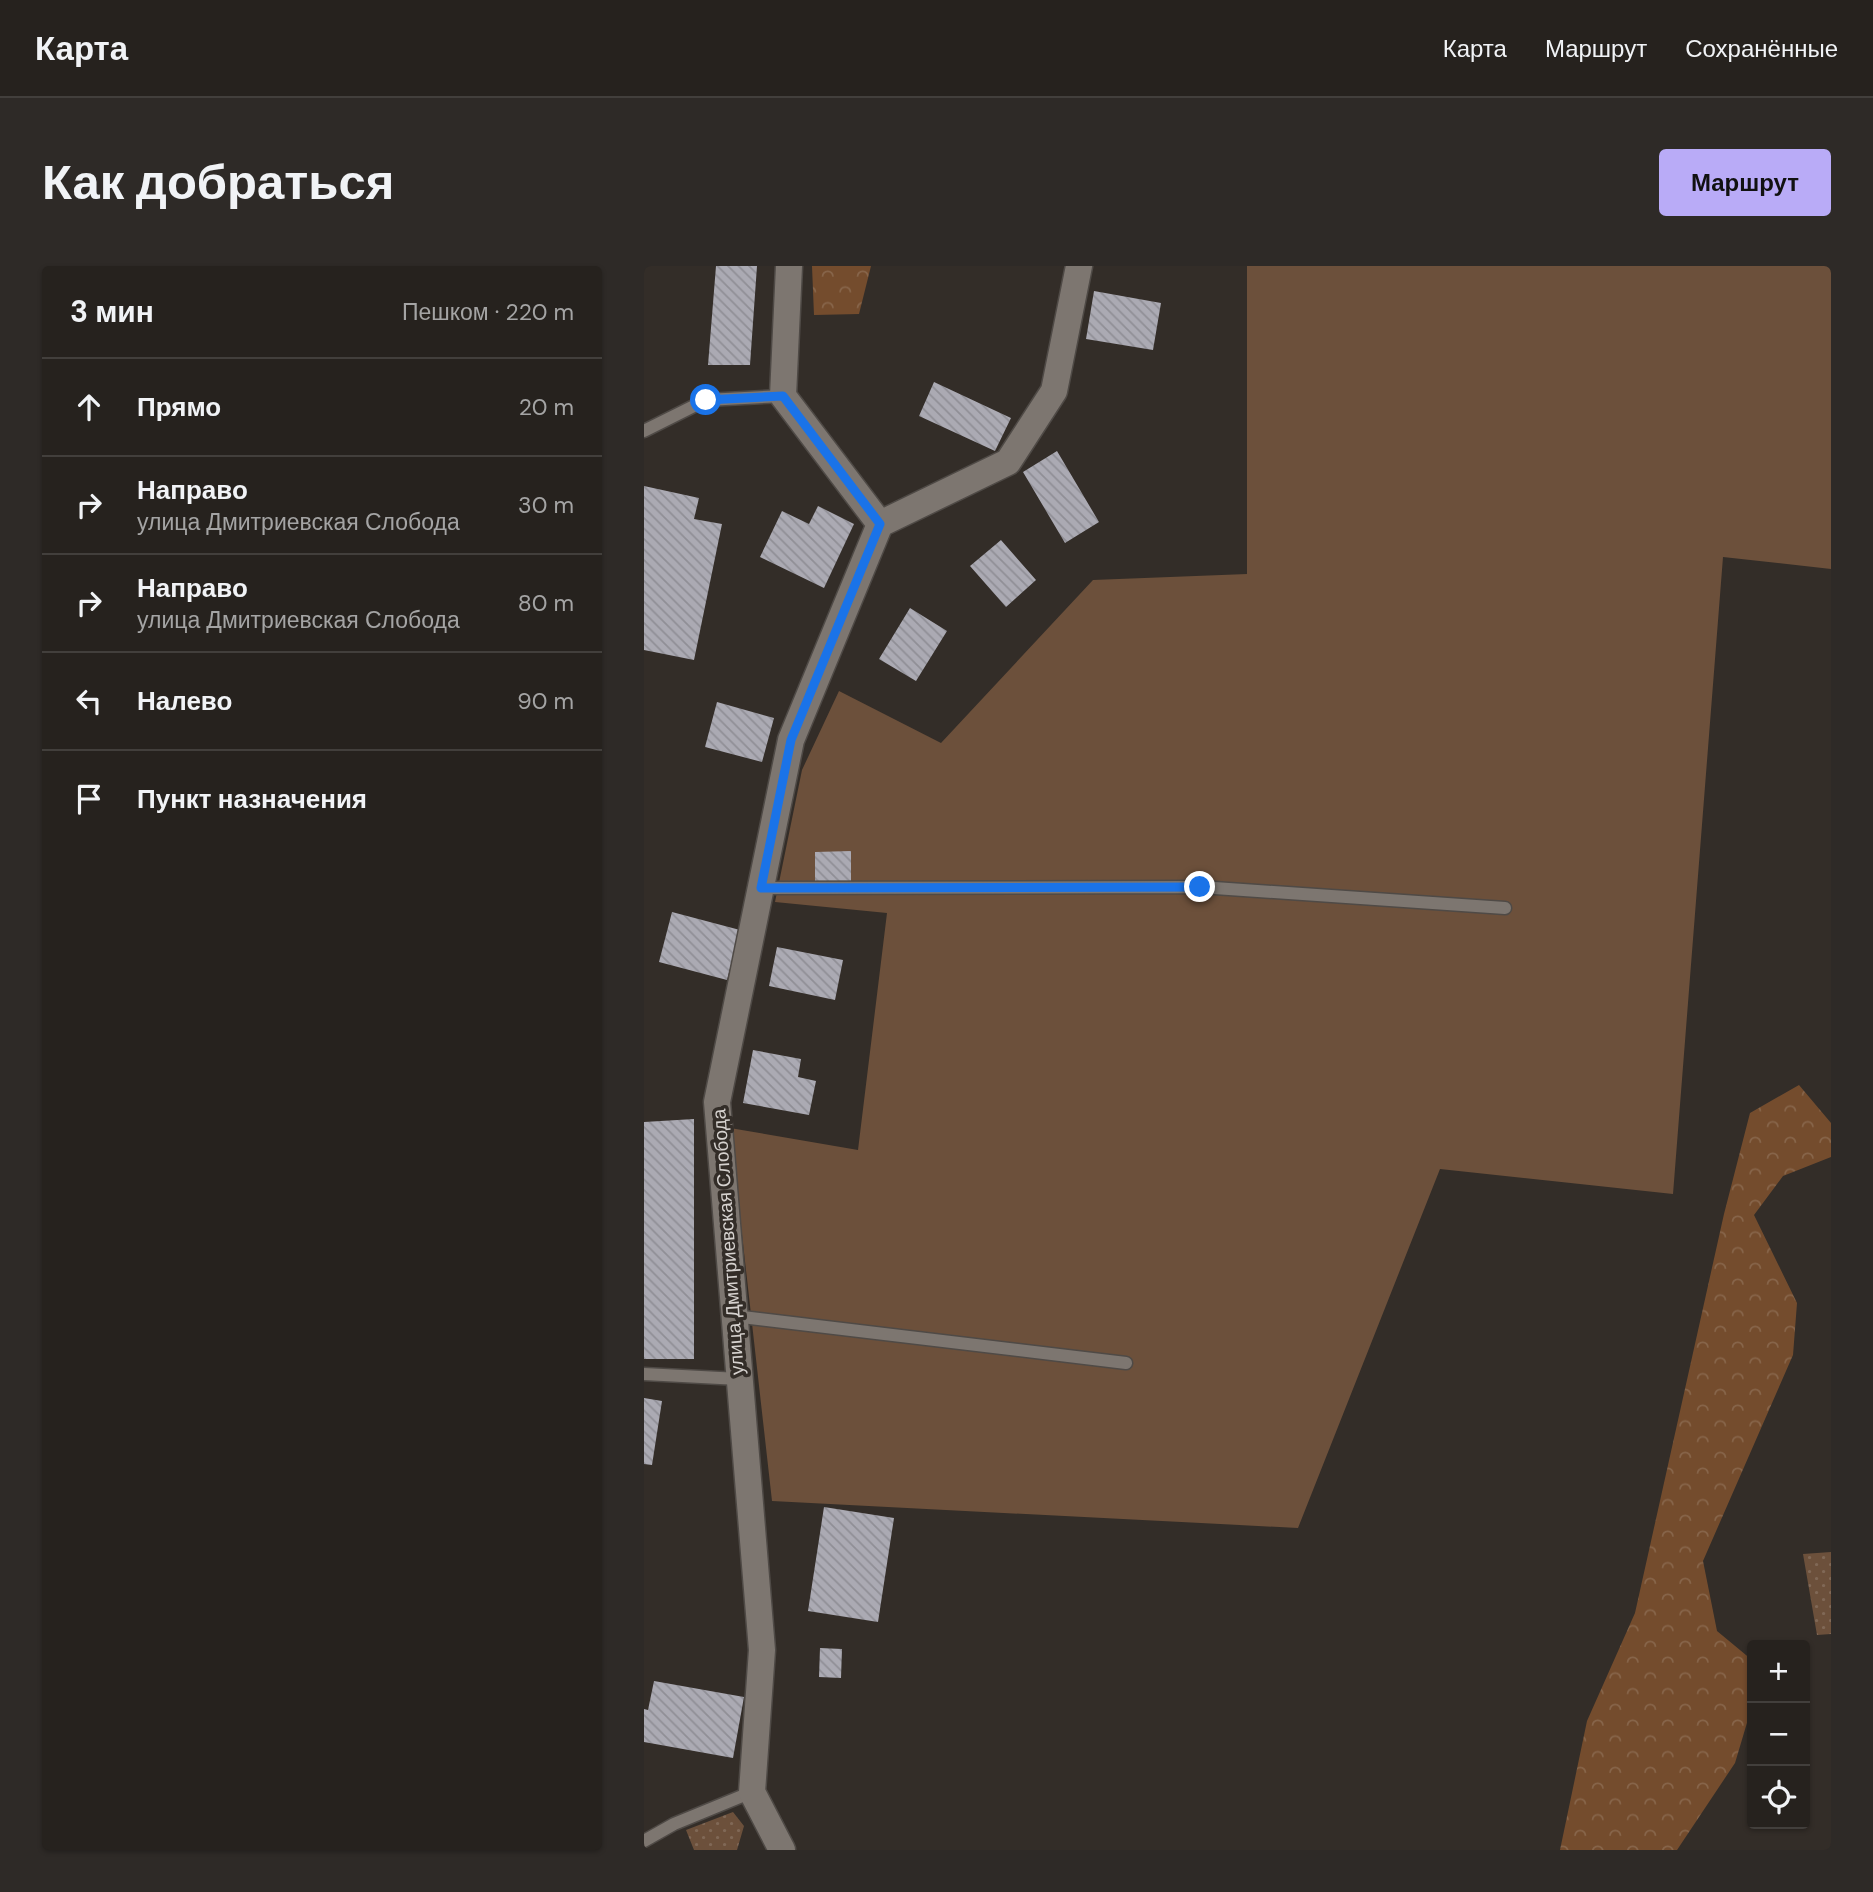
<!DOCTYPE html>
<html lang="ru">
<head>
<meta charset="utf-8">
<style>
  :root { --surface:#26221e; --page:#2e2a27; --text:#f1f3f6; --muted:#a4a4a4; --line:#423f3c; --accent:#b9abf7 }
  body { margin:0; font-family:"DM Sans",sans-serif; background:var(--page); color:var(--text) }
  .controls { position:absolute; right:21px; bottom:21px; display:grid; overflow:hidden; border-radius:7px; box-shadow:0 2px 5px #0004 }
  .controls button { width:63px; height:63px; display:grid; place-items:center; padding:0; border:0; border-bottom:2px solid var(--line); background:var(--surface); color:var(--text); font:35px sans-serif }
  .stop { position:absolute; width:21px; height:21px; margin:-16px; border:5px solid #1a73e8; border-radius:50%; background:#fff }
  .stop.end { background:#1a73e8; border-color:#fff; box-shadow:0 2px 7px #0008 }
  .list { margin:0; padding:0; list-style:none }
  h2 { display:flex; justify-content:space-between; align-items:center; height:91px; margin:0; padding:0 28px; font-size:30px }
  h2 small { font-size:23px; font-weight:400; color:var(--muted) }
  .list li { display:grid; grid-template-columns:46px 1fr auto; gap:21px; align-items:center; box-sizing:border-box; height:98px; padding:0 28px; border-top:2px solid var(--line) }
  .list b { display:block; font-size:26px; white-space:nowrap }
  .list p { margin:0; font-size:23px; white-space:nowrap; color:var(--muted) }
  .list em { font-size:23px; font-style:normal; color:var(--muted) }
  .icon { flex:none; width:38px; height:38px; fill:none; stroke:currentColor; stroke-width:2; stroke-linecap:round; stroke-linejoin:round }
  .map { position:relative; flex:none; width:1187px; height:1584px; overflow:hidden; border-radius:7px }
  header { display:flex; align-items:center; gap:42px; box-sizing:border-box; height:98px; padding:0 35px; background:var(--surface); border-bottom:2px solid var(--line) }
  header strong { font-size:33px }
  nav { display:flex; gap:38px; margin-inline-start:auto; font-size:24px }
  .intro { display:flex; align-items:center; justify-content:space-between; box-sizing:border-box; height:168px; padding:0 42px }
  h1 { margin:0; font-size:49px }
  .button { padding:18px 32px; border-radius:7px; background:var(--accent); color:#111; font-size:24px; font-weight:700 }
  main { display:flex; gap:42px; padding:0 42px }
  aside { flex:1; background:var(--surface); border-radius:7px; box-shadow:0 2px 5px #0004 }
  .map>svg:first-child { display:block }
  .grass { fill:url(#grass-dots) }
  .forest { fill:url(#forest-crowns) }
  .garden { fill:#6c503b }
  .building { fill:url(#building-back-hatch) }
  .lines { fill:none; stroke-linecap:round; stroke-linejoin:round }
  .service-casing { stroke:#4f4a46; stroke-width:15 }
  .minor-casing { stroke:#4f4a46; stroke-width:29 }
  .service { stroke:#7d7670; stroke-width:12 }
  .minor { stroke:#7d7670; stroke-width:26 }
  .route { stroke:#1a73e8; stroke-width:9 }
  .labels { text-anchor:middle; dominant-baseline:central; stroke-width:7; stroke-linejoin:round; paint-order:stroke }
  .street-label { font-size:19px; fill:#d6d2cf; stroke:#332d28 }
</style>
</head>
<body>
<header>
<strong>Карта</strong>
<nav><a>Карта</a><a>Маршрут</a><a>Сохранённые</a></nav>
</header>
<div class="intro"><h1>Как добраться</h1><a class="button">Маршрут</a></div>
<main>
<aside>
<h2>3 мин<small>Пешком · 220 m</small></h2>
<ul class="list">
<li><svg class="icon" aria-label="ahead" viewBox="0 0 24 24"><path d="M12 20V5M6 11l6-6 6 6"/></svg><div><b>Прямо</b></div><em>20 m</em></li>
<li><svg class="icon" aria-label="right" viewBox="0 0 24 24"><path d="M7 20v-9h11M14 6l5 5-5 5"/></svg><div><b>Направо</b><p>улица Дмитриевская Слобода</p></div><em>30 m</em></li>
<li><svg class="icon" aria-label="right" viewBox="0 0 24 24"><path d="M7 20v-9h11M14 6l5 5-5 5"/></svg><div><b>Направо</b><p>улица Дмитриевская Слобода</p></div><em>80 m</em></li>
<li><svg class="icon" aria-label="left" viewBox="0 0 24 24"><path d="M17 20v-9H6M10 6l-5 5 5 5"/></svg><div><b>Налево</b></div><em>90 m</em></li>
<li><svg class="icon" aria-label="arrive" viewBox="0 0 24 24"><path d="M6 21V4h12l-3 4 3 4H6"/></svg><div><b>Пункт назначения</b></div></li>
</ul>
</aside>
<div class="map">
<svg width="1187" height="1584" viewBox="0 0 1187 1584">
  <defs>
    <pattern id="grass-dots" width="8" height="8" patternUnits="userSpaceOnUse" patternTransform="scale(1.75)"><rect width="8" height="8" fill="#6c503b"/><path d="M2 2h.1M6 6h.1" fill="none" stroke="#806856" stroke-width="1.8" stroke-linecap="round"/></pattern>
    <pattern id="forest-crowns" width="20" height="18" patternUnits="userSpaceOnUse" patternTransform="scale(1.75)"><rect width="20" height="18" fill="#744c2d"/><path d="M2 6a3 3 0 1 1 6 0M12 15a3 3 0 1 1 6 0" fill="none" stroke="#87654a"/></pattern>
    <pattern id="building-back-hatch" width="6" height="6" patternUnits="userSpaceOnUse" patternTransform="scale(1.75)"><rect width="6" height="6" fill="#abaab3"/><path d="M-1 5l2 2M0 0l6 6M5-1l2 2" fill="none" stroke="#908f96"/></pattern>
  </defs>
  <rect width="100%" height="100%" fill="#332d28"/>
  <path class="grass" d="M1187,1286V1368L1173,1369L1159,1288Z
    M89,1546L100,1560L93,1584H50L42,1564Z"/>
  <path class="forest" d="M168,0H227L215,48L170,49Z
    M1155,819L1187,857V891L1139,910L1110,949L1153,1037L1149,1089L1059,1295L1073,1365L1108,1394V1440L1091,1497L1033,1584H916L943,1455L991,1347L1080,948L1106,847Z"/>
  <path class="garden" d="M603,0H1187V303L1079,291L1029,928L796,903L654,1262L128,1235L86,862L214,884L243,647L131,636L158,504L195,425L297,477L449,314L603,308Z"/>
  <path class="building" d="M72,0H113L106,99H64Z
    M450,25L517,37L509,84L442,73Z
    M290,116L367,152L351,185L275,150Z
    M413,185L455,256L421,277L379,206Z
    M0,220L55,232L50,253L78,258L50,394L0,384Z
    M174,240L210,258L180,322L116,291L138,245L165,258Z
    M357,274L392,314L362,341L326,300Z
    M266,342L303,365L272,415L235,393Z
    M73,436L130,452L118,496L61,481Z
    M207,585V617H171V586Z
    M28,646L96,664L83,714L15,696Z
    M133,681L199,694L191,734L125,720Z
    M109,784L157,793L154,811L172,815L165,849L99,837Z
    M50,853V1093H0V856Z
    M0,1132L18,1135L8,1199L0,1198Z
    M180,1241L250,1252L234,1356L164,1345Z
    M176,1382L198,1383L197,1412L175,1411Z
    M10,1415L100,1431L89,1492L0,1476V1443L4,1444Z"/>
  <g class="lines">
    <g class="service-casing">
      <path id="service" d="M0,165L62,134L139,130
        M117,622L556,621L861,642
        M90,1050L482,1097
        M0,1108L95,1113
        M0,1575L30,1558L108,1526"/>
    </g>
    <g class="minor-casing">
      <path id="minor" d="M236,258L364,196L410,125L435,0
        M138,1584L108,1526L118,1384L73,836L147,474L236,258L139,130L145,0"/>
    </g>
    <use href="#service" class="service"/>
    <use href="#minor" class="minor"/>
  </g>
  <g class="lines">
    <path class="route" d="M62,134L139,130L236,258L147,474L117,622L556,621"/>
  </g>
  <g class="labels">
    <g class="street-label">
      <text transform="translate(84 976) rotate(-94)">улица Дмитриевская Слобода</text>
    </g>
  </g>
</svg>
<div class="controls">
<button>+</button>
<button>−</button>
<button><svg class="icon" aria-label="locate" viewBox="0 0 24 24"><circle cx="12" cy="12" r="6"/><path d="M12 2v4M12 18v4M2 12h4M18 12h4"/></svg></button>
</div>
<div class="stop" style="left:62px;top:134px"></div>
<div class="stop end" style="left:556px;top:621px"></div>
</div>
</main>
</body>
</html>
